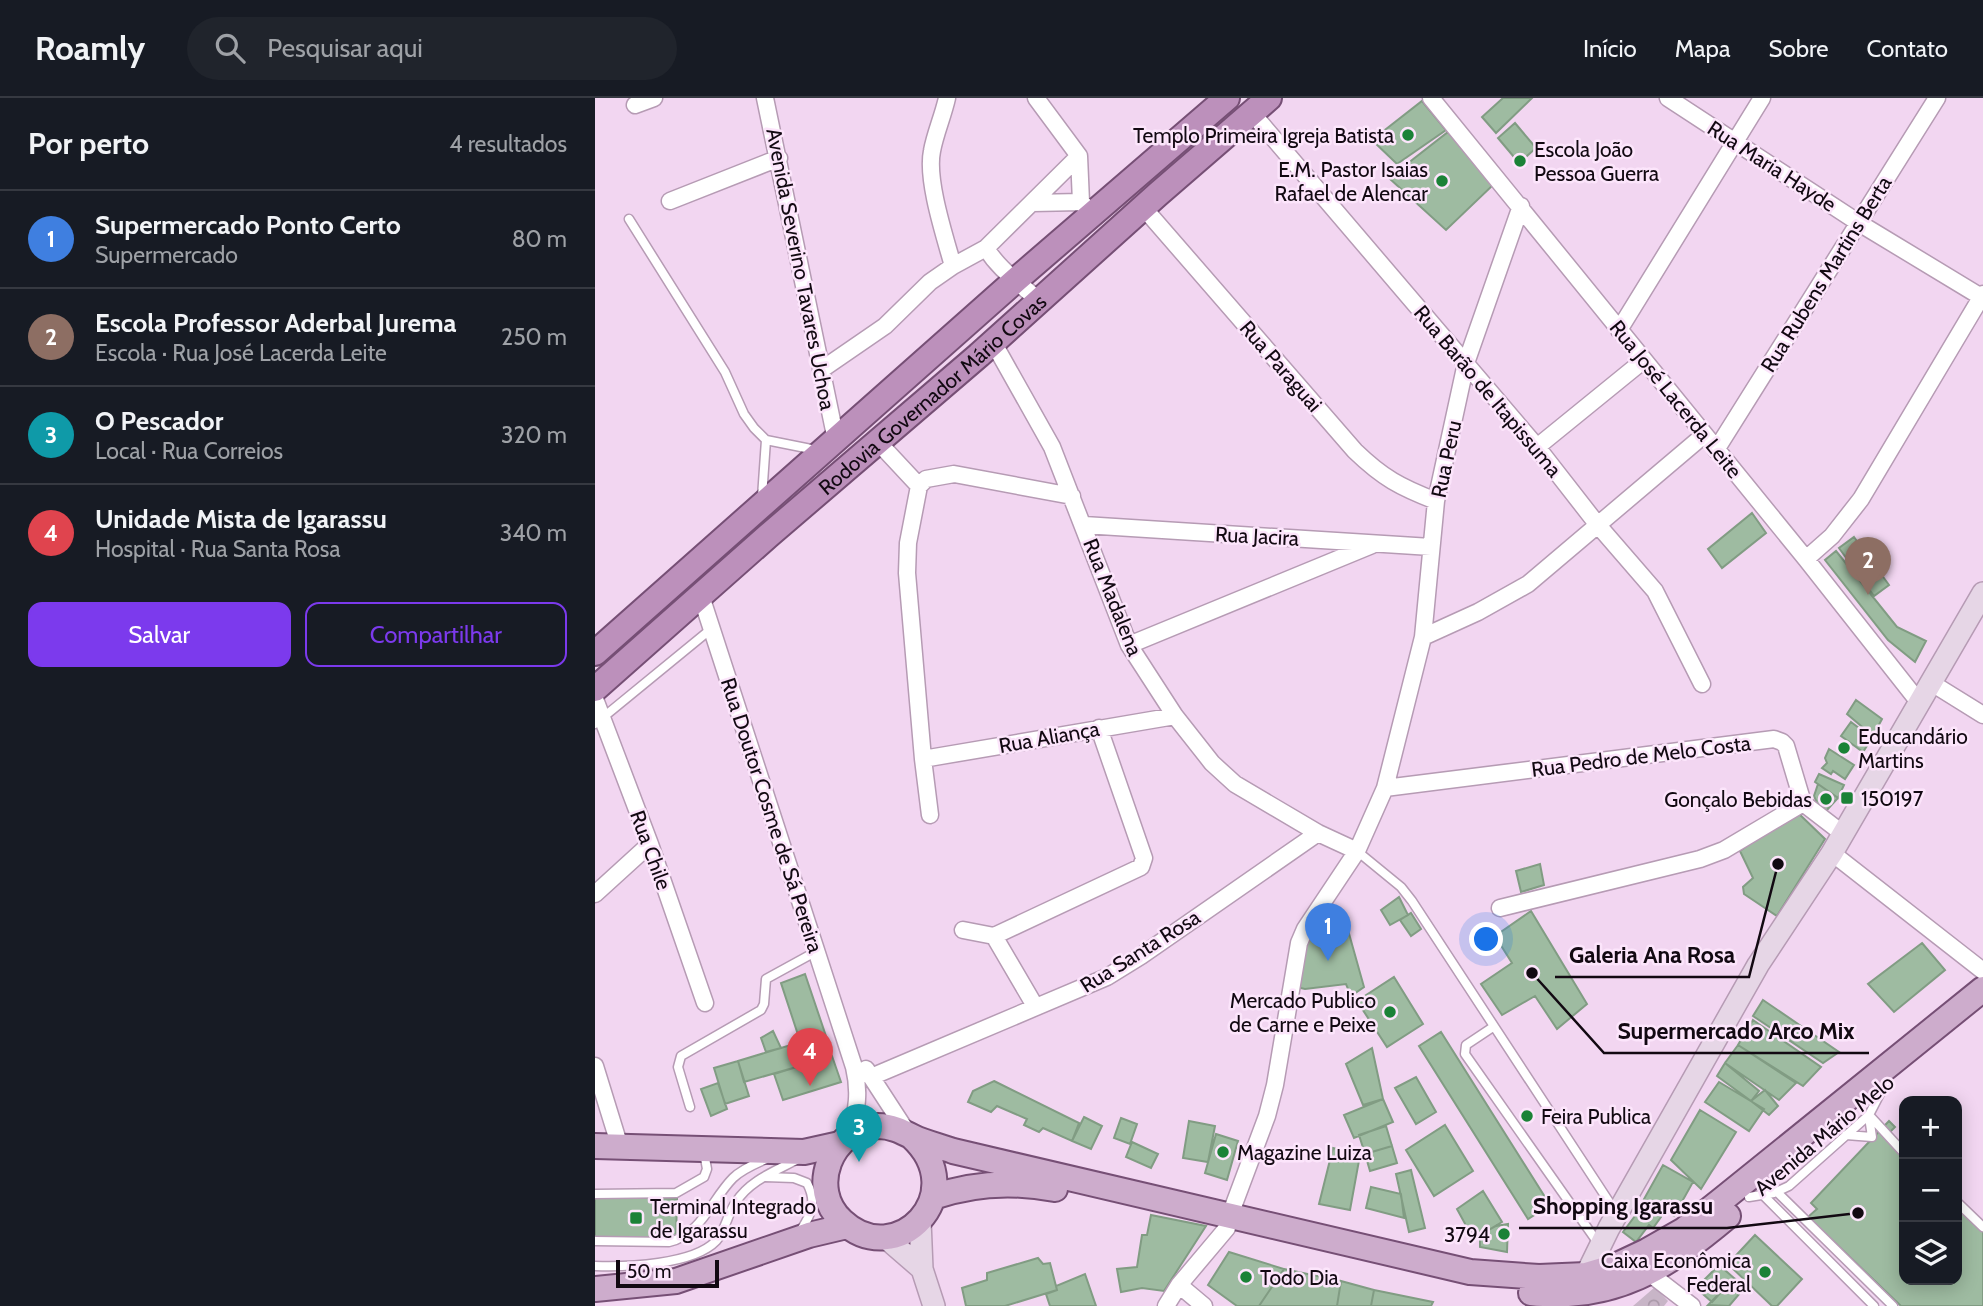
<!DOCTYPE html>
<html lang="pt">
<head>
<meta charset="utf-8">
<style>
  :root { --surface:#171b24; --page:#20242c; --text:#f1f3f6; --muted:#9ea1a6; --line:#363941; --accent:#7c3aed }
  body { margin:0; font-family:Cabin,sans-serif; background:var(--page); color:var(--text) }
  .controls { position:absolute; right:21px; bottom:21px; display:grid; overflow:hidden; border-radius:14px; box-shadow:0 4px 18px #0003 }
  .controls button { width:63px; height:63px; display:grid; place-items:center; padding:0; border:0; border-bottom:2px solid var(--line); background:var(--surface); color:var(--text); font:35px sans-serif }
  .scale { position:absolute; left:21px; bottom:18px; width:103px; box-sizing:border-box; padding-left:7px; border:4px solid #120912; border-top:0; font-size:19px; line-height:24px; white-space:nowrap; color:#120912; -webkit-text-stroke:5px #fce5fb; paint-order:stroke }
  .you { position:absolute; left:892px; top:842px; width:24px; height:24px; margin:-18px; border:5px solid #fff; border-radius:50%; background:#1a73e8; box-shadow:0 0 0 10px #1a73e833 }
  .badge { display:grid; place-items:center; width:46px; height:46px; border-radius:50%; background:var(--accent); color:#fff; font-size:23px; font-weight:700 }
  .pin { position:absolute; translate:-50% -58px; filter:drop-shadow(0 2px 4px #0008) }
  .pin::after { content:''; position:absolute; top:37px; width:24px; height:21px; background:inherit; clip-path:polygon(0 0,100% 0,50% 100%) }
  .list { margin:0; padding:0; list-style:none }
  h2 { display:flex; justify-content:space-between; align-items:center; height:91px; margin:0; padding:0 28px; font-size:30px }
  h2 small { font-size:23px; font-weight:400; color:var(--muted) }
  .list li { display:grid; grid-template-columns:46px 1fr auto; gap:21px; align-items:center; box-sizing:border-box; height:98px; padding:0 28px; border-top:2px solid var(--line) }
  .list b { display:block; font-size:26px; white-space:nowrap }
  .list p { margin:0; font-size:23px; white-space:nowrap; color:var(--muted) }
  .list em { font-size:23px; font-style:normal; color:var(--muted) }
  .actions { display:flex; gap:14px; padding:21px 28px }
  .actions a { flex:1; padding:16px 0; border:2px solid var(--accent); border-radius:14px; text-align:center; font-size:24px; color:var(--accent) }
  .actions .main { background:var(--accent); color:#fff }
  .icon { flex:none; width:38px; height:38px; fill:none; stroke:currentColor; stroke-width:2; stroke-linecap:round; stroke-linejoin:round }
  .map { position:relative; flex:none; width:1388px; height:1208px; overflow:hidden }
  header { display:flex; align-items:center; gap:42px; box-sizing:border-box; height:98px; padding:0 35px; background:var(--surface); border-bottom:2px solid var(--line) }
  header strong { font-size:33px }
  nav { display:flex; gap:38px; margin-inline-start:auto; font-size:24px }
  .search { width:490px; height:63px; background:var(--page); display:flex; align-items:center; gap:18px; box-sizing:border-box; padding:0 24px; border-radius:38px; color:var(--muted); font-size:26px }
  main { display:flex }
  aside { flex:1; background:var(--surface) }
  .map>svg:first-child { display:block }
  .park { fill:url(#park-crowns) }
  .building { fill:#9ebba1; stroke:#819c83; stroke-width:2 }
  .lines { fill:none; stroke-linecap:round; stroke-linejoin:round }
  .service-casing { stroke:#b69bb4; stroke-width:11 }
  .minor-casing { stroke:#b69bb4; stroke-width:19 }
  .secondary-casing { stroke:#b69bb4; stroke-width:24 }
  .primary-casing { stroke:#764f75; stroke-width:28 }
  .trunk-casing { stroke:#764f75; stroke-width:28 }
  .service { stroke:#fff; stroke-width:8 }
  .minor { stroke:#fff; stroke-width:16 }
  .secondary { stroke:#e6d6e6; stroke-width:21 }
  .primary { stroke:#cdaccc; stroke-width:24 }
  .trunk { stroke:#bc90bb; stroke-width:24 }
  .poi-dot { fill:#1b8237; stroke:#fce5fb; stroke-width:2.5 }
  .labels { text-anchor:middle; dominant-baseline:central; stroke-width:5; stroke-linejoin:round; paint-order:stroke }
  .poi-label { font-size:21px; fill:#120912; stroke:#fce5fb; text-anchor:start }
  .street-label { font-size:21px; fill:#120912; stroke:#fce5fb }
  .leader { fill:none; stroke:#120912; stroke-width:2.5 }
  .callout-dot { fill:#120912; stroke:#fce5fb; stroke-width:2.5 }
  .callout-label { font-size:23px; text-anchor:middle; font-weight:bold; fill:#120912; stroke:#fce5fb; stroke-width:5; stroke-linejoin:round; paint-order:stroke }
</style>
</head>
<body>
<header>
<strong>Roamly</strong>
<div class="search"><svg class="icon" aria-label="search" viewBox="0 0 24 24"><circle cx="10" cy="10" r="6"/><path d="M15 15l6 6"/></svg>Pesquisar aqui</div>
<nav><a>Início</a><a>Mapa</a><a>Sobre</a><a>Contato</a></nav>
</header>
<main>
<aside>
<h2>Por perto<small>4 resultados</small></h2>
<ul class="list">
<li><span class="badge" style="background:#3f7fe0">1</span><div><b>Supermercado Ponto Certo</b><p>Supermercado</p></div><em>80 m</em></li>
<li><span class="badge" style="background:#8d6e63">2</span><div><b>Escola Professor Aderbal Jurema</b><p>Escola · Rua José Lacerda Leite</p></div><em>250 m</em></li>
<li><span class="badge" style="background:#0f9aa8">3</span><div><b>O Pescador</b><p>Local · Rua Correios</p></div><em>320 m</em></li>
<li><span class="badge" style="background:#e0444e">4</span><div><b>Unidade Mista de Igarassu</b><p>Hospital · Rua Santa Rosa</p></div><em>340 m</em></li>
</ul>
<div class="actions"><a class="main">Salvar</a><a>Compartilhar</a></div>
</aside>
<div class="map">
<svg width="1388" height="1208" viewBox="0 0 1388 1208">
  <defs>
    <pattern id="park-crowns" width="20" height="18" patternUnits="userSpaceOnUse" patternTransform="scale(1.75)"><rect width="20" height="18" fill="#c8b5c7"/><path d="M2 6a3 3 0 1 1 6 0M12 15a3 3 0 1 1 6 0" fill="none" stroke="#ab9aaa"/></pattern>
  </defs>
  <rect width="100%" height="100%" fill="#f2d6f1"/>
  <path class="park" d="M1060,1189L1073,1203L1069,1208H1038Z"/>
  <path class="building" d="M908,0H937L901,35L887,19Z
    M827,3L851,32L802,66L777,42Z
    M920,25L941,50L924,65L903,40Z
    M853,34L898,87L851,132L794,80Z
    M1157,415L1171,435L1127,470L1113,451Z
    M1259,439L1294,487L1279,498L1244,450Z
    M1241,453L1302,529L1331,543L1320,564L1293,542L1230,462Z
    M1261,602L1287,621L1278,638L1252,616Z
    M1256,624L1277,640L1268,654L1246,638Z
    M1234,651L1259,667L1250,681L1238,673L1236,676L1227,670L1232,665L1230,660Z
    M1224,676L1249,687L1243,700L1220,684Z
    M1223,686L1243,700L1231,713L1222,705L1219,698Z
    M1200,712L1230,741L1182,818L1149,796L1148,789L1158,780L1145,753Z
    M945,766L949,787L926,794L921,773Z
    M804,799L813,817L795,827L786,812Z
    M936,813L992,906L962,931L940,898L907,917L886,886L917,865L900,838Z
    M724,815L742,827L744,835L753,832L769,889L756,898L751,886L710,891L701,889L708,841Z
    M816,815L826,831L816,838L805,822Z
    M1327,845L1350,872L1299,914L1273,886Z
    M210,876L233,944L208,952L186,885Z
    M799,879L828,926L792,949L762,903Z
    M1168,902L1244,954L1228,965L1158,918Z
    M1158,922L1226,969L1208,988L1143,947Z
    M178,933L186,950L171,954L166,940Z
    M846,934L955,1107L933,1121L824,948Z
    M199,946L205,968L149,984L143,963Z
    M1143,947L1201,985L1184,1002L1130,965Z
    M777,950L788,1001L768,1007L751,966Z
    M237,958L246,984L188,1002L179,976Z
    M143,963L154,998L130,1006L119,970Z
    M1130,965L1164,993L1156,1003L1122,978Z
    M821,979L841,1014L821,1026L800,990Z
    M399,983L484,1025L477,1043L448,1030L444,1034L429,1027L432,1021L402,1008L396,1014L373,1004L378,993Z
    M1124,984L1169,1011L1154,1033L1110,1004Z
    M123,985L132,1011L116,1018L106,991Z
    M1170,992L1183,1008L1174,1017L1156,1003Z
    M788,1001L798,1024L759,1040L749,1017Z
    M1105,1012L1141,1034L1106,1091L1076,1062Z
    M489,1019L507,1028L496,1051L477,1043Z
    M526,1020L542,1026L535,1046L519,1040Z
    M594,1023L620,1028L613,1064L588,1060Z
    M1294,1023L1300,1029L1290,1039L1309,1058V1182H1362V1108L1388,1133V1208H1306L1213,1119L1222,1111L1216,1105Z
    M850,1027L878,1073L839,1098L811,1052Z
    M791,1028L797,1048L770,1056L764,1037Z
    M621,1036L643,1043L632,1082L610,1075Z
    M537,1044L563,1056L556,1070L531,1059Z
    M797,1048L802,1065L775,1073L770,1056Z
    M738,1050L765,1057L755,1112L724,1106Z
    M1068,1067L1098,1084L1079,1118L1072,1114L1070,1117L1054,1108L1056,1105L1049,1101Z
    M816,1072L830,1130L814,1134L801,1076Z
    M776,1089L806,1096L809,1120L771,1110Z
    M888,1093L907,1124L885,1137L874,1133L862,1111Z
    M0,1098L82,1101L81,1141L0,1139Z
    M1049,1106L1066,1119L1058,1130L1054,1127L1041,1144L1028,1134Z
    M556,1117L611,1128L569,1193L547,1190L526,1194L522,1171L542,1169L547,1137H552Z
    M913,1126L912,1154L885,1149V1137L901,1128Z
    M1160,1137L1207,1181L1182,1208H1177L1133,1166Z
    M634,1154L689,1171L664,1208H642L613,1187Z
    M443,1160L448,1166L455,1165L462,1192L410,1208H371L367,1190L392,1182V1175Z
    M1124,1167L1139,1180L1117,1204L1101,1190Z
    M689,1171L746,1183L742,1208H664Z
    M490,1176L501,1208H455L451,1196L462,1192L461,1188Z
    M1139,1180L1151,1188L1134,1208L1113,1207Z
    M746,1183L779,1192L776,1208H742Z
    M779,1192L838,1204L836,1208H776Z"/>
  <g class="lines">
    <g class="service-casing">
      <path id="service" d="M34,121L130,274L149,316L159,330L171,342L221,352
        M167,399L171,342
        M0,626L116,531
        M762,753L806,789L817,803L1020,1113
        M898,929L871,947L870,956L1003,1145
        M95,1009L83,969L86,958L166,912L169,906L171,881L222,853
        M1274,1017L1309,1055
        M1251,1037L1277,1039L1274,1019
        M170,1079L199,1080L212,1085C222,1104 217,1115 206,1132
        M1182,1094L1298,1208
        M0,1096L81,1095L109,1079L112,1071L110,1060L104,1056
        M1168,1097L1279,1208
        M1154,1099L1179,1095L1194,1088L1274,1017L1291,984
        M1362,1104L1388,1129
        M0,1143L74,1144C106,1137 117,1101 138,1080C147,1071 160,1066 171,1061
        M0,1168C31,1169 98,1167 121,1143C131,1132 132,1116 141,1104C155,1082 181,1073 203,1061"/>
    </g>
    <g class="minor-casing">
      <path id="minor" d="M170,0L241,342
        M352,0C348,18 340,36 337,53C331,82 350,139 358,168L391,150C404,172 425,185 444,203
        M441,0L484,58L486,104L499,117
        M836,0L1211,461L1323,603
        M1073,0L1264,125L1388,200
        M40,7L59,0
        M657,15L942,349L1002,426L1060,493L1107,586
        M75,103L184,60
        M437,105L486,104
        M548,109L760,353C788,380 805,389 841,403
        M391,150L484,58
        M1024,232L1167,0
        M398,244L457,349L534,547L580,618L617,665L640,686L723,735L762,753
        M226,272L290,228L335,184L358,168
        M282,343L324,388L313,445L312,475L328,661L335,717
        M942,349L1049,262
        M1121,352L1342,0
        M324,388L331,381L359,376L477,398
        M489,427L836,449
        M1211,461L1237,438L1266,401L1388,196
        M106,498L259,969C265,994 262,1012 255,1037
        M828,539L883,514L933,486L1109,337
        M534,547L777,447
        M1335,584L1388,617
        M0,601L55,746L110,905
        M328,661L580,618
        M790,690L1179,641L1187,644L1191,648L1208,705L1247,735
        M1237,755L1388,873
        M0,796L55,746
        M905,810L1105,761L1129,752L1208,705
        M368,832L399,838L546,769L549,760L504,630
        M399,838L440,908
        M0,968L25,1049
        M271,971L312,1034
        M276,979L512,879L546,858L723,735
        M635,1117L672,1018L680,987L704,845L710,831L762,753L790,690L828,539L841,403L871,265L926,108
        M1054,1175L1097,1208
        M584,1187L609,1208
        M571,1208L584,1187L632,1130"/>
    </g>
    <g class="secondary-casing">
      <path id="secondary" d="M325,1122L327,1171L339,1208
        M290,1139L327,1171
        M991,1177L1014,1130L1163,867L1237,755L1388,495"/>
    </g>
    <g class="primary-casing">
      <path id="primary" d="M317,1039C378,1096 301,1174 247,1123C212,1091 236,1030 283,1028C296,1028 306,1033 318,1039C330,1045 345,1048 358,1053L875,1174L944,1179L991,1177L1018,1169L1052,1153L1089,1132L1128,1101L1388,891
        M0,1048L209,1054L245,1046
        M338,1099C378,1085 418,1083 460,1091
        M0,1191L81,1183L214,1137L252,1128
        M936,1195C1020,1204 1072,1169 1133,1118"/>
    </g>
    <g class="trunk-casing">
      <g id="trunk">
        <path d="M0,555L422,181L632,0"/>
        <path id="s1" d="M0,591L174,437L384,257L563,96L674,0"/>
      </g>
    </g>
    <use href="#service" class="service"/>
    <use href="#minor" class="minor"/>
    <use href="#secondary" class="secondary"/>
    <use href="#primary" class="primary"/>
    <use href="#trunk" class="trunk"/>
  </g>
  <g class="poi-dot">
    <circle cx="813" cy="37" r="7"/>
    <circle cx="925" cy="63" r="7"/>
    <circle cx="847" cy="83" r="7"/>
    <circle cx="1249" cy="650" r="7"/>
    <rect x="1245" y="693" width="14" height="14" rx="3.5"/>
    <circle cx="1231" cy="701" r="7"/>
    <circle cx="795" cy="914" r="7"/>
    <circle cx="932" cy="1018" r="7"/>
    <circle cx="628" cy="1054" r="7"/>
    <rect x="34" y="1113" width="14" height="14" rx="3.5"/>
    <circle cx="909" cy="1136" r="7"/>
    <circle cx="1170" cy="1174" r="7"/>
    <circle cx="651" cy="1179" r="7"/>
  </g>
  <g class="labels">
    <g class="poi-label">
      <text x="799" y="37" text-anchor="end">Templo Primeira Igreja Batista</text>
      <text x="939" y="51">Escola João<tspan x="939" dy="24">Pessoa Guerra</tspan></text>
      <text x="833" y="71" text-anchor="end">E.M. Pastor Isaias<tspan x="833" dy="24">Rafael de Alencar</tspan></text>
      <text x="1263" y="638">Educandário<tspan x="1263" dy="24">Martins</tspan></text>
      <text x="1266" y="700">150197</text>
      <text x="1217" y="701" text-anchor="end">Gonçalo Bebidas</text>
      <text x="781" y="902" text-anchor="end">Mercado Publico<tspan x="781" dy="24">de Carne e Peixe</tspan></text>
      <text x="946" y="1018">Feira Publica</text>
      <text x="642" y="1054">Magazine Luiza</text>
      <text x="55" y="1108">Terminal Integrado<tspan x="55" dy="24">de Igarassu</tspan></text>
      <text x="895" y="1136" text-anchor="end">3794</text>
      <text x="1156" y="1162" text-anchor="end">Caixa Econômica<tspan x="1156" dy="24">Federal</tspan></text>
      <text x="665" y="1179">Todo Dia</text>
    </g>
    <g class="street-label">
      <text transform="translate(1177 68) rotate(33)">Rua Maria Hayde</text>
      <text transform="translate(206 171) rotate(79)">Avenida Severino Tavares Uchoa</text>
      <text transform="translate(1231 176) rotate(-58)">Rua Rubens Martins Berta</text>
      <text transform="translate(686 268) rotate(49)">Rua Paraguai</text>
      <text transform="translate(893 293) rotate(50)">Rua Barão de Itapissuma</text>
      <text stroke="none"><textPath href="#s1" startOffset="448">Rodovia Governador Mário Covas</textPath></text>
      <text transform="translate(1081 301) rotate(51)">Rua José Lacerda Leite</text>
      <text transform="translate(851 361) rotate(-78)">Rua Peru</text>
      <text transform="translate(662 438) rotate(3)">Rua Jacira</text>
      <text transform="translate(518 499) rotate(68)">Rua Madalena</text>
      <text transform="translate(454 639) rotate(-10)">Rua Aliança</text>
      <text transform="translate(1046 658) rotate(-7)">Rua Pedro de Melo Costa</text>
      <text transform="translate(177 717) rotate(72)">Rua Doutor Cosme de Sá Pereira</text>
      <text transform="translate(56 752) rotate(70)">Rua Chile</text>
      <text transform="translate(545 853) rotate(-32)">Rua Santa Rosa</text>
      <text transform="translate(1229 1037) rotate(-40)">Avenida Mário Melo</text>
    </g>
  </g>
  <path class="leader" d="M1183 766L1154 879H960M937 875L1009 955H1274M1263 1115L1132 1130H924"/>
  <g class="callout-dot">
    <circle cx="1183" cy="766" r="7"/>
    <circle cx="937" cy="875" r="7"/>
    <circle cx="1263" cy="1115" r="7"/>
  </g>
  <g class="callout-label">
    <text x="1057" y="865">Galeria Ana Rosa</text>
    <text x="1141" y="941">Supermercado Arco Mix</text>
    <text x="1028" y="1116">Shopping Igarassu</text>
  </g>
</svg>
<div class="controls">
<button>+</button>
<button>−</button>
<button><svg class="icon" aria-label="layers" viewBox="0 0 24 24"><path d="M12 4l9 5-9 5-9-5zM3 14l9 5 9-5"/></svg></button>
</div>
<div class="scale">50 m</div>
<div class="you"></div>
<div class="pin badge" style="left:733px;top:863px;background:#3f7fe0">1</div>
<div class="pin badge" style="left:1273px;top:497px;background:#8d6e63">2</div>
<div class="pin badge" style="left:264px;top:1064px;background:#0f9aa8">3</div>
<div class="pin badge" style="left:215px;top:988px;background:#e0444e">4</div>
</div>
</main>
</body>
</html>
